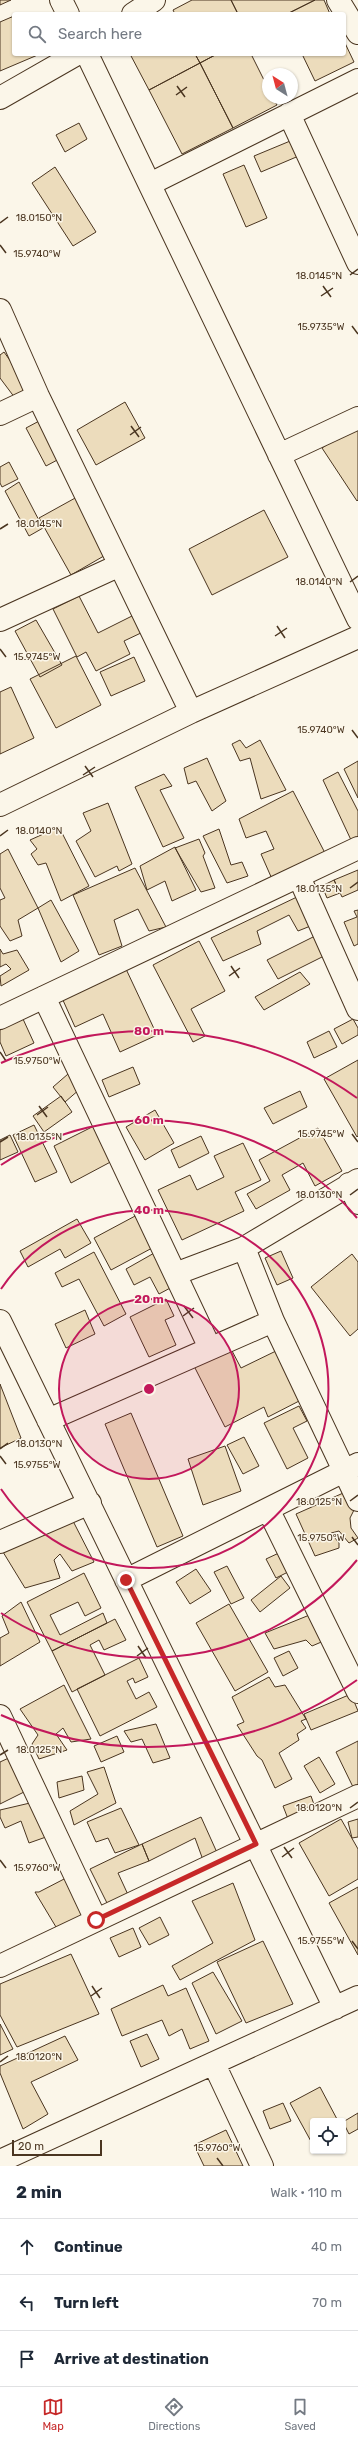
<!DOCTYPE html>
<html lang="en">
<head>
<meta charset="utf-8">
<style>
  :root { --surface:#fff; --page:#f2f2f3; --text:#1f2937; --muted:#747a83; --line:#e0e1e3; --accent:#c62828 }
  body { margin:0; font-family:Rubik,sans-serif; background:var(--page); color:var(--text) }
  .controls { position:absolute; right:12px; bottom:12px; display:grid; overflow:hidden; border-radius:4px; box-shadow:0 1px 3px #0004 }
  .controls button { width:36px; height:36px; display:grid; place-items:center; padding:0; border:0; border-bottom:1px solid var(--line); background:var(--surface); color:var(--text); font:20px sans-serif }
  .compass { position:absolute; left:262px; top:68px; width:36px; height:36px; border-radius:50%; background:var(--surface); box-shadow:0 1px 3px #0004; rotate:324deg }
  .scale { position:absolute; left:12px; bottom:10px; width:90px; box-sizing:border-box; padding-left:4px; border:2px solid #4a3520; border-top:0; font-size:11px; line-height:14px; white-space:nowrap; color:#4a3520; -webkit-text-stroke:3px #fbf6e9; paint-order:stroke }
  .stop { position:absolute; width:12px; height:12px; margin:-9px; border:3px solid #c62828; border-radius:50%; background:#fff }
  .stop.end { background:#c62828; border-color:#fff; box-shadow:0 1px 4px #0008 }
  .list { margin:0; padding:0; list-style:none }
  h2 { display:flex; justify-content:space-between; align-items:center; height:52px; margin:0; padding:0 16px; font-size:17px }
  h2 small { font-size:13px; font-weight:400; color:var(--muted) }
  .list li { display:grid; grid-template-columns:26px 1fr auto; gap:12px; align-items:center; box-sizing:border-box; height:56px; padding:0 16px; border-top:1px solid var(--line) }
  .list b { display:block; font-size:15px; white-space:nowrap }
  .list em { font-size:13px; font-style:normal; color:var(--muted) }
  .icon { flex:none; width:22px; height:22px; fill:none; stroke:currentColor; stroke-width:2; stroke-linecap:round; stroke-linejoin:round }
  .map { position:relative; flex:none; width:358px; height:2166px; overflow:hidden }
  .search { position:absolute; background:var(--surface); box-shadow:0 1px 3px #0004; left:12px; right:12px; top:12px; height:44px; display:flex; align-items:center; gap:10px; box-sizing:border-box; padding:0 14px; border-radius:4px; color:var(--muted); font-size:15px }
  .sheet { height:220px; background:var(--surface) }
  nav { display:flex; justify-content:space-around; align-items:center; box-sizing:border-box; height:56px; border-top:1px solid var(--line); background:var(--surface); font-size:11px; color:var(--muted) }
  nav a { display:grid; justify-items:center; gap:2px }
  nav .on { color:var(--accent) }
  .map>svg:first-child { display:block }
  .building { fill:#ecdcbc; stroke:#4a3520 }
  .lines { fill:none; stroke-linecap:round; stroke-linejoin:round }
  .minor-casing { stroke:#4a3520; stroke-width:24 }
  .minor { stroke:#fbf6e9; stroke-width:22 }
  .route { stroke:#c62828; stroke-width:5 }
  .ticks { fill:none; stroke:#4a3520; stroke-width:1.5 }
  .ring { fill:none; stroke:#c2185b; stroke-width:2 }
  .ticks-label { font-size:10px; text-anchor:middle; fill:#4a3520; stroke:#fbf6e9; stroke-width:3; stroke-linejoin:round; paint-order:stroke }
  .centre { fill:#c2185b; stroke:#fbf6e9; stroke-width:2 }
  .ring-label { font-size:12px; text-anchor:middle; font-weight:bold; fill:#c2185b; stroke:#fbf6e9; stroke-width:3; stroke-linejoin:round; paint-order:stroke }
</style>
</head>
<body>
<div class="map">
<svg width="358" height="2166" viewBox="0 0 358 2166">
  <rect width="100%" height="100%" fill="#fbf6e9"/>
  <path class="building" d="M0,0H11L0,5Z
    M192,0H231L238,14H175L173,10Z
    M231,0H315L287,14H238Z
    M315,0H324L330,14H287Z
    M14,16V54H40L0,71V22Z
    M344,41L354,62L315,81L302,54H344Z
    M130,54H195L200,63L149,90Z
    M195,54H217L200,63Z
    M217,54H251L268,88V98H273L277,105L233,128L200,63Z
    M200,63L233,128L182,154L149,90Z
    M79,123L87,139L65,152L56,135Z
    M295,139L301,155L261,172L254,156Z
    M244,165L267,218L246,227L223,174Z
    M55,167L96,232L73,246L32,183Z
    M4,352L29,387L15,398L0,378V355Z
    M125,402L145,438L96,465L77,430Z
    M41,420L61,458L46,466L26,428Z
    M358,424V500L357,501L322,448Z
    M9,462L18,479L2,487L0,483V467Z
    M19,482L43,528L29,536L5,491Z
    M77,497L109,553L71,575L39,518Z
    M264,510L288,557L212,595L189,549Z
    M79,596L98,633L134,615L143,632L124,641L130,654L96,671L86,652L77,657L53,609Z
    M36,620L62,665L40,677L15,631Z
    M76,656L101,705L56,728L30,679Z
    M134,657L145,681L111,696L100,672Z
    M11,687L34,738L0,754V692Z
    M240,740L246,748L260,740L286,790L261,799L250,758L240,761L232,744Z
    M207,758L226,801L212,811L196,781L188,784L184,768Z
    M358,761V798L344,769Z
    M338,772L358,811V837L351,840L323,780Z
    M164,774L172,786L160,790L184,838L163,847L135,787Z
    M293,791L325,853L272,879L261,854L274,849L266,831L246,838L239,819Z
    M108,803L132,864L119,871L117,866L95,877L76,841L91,831L83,813Z
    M59,827L89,886L61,901L46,863L38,865L31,854L37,849L30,840Z
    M219,829L231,865L242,862L248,876L227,883L203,836Z
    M199,839L205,853L203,856L215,888L201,892L175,848Z
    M175,847L196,890L172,901L165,881L147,890L140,866Z
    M8,849L38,908L18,920L22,936L10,941L0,926V900L5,898L0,888V854Z
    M135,868L166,927L149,931L138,909L114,920L122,946L99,955L73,895Z
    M358,870V890L342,897L334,880Z
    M334,880L340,893L327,898L322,886Z
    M299,896L313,925L298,931L289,915L257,931L261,944L223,961L211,938Z
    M51,900L79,951L61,962L38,908Z
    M358,910V944L354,946L344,922L357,917L354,911Z
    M315,936L324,956L278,979L267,960Z
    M199,941L225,991L191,1009L205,1036L193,1042L153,965Z
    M0,949L3,954L17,950L29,970L1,986L0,976L11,969L6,964L0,967Z
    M126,969L157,1035L120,1052L103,1014L75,1027L62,998Z
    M300,972L310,984L264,1010L255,997Z
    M23,1019L34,1043L6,1056L0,1042V1030Z
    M353,1019L358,1028V1035L342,1044L334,1029Z
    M329,1031L337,1047L314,1058L307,1042Z
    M358,1060V1136L357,1137L324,1079Z
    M133,1067L140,1084L109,1097L102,1080Z
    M68,1074L80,1089L65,1102L53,1087Z
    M300,1091L307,1107L273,1124L264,1108Z
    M61,1096L72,1112L44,1132L33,1116Z
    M155,1110L174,1143L145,1160L126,1127Z
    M100,1123L118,1158L71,1183L54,1146Z
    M34,1125L57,1172L35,1182L13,1135Z
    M318,1128L342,1171L315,1186L303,1163L282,1175L290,1190L256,1209L247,1194L270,1181L259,1160Z
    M10,1135L18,1152L0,1160V1140Z
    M201,1136L209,1153L179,1168L171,1150Z
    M243,1143L261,1180L235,1192L244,1211L182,1240L158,1190L190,1175L197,1190L224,1177L214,1156Z
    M137,1215L154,1247L111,1270L94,1238Z
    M77,1219L91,1243L65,1258L60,1249L28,1267L20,1251Z
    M281,1251L293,1278L277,1285L265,1258Z
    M94,1252L126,1314L104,1326L79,1279L62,1287L55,1273Z
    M156,1252L174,1286L159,1294L150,1277L134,1285L126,1269Z
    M352,1254L358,1262V1329L350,1336L311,1287Z
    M166,1299L174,1316L165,1320L176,1345L149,1357L130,1317Z
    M85,1310L95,1334L66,1348L55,1324Z
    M230,1347L241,1368L278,1350L303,1399L268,1417L264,1407L225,1427L194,1366Z
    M0,1384L21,1438L0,1448Z
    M299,1406L307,1421L293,1428L308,1458L287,1469L264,1423Z
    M131,1413L183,1536L157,1547L105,1424Z
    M244,1437L259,1466L243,1474L227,1445Z
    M225,1446L241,1491L203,1505L188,1459Z
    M350,1490L356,1506L350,1518L351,1528L358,1538L349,1543L339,1531L331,1533L339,1543V1548L315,1556L296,1514Z
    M73,1521L94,1562L72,1571L60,1554L54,1560L60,1578L25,1588L3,1552Z
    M281,1552L290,1571L276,1578L266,1559Z
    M227,1566L244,1598L231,1604L214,1572Z
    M196,1569L211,1591L190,1604L176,1582Z
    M84,1573L101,1608L85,1616L78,1602L50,1615L60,1635L103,1613L107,1623L52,1651L27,1602Z
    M281,1576L290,1588L260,1612L251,1600Z
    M21,1602L40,1642L0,1666V1638L9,1633L2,1616Z
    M229,1604L268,1672L235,1691L196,1623Z
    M312,1614L326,1640L312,1646L306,1640L274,1649L265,1633Z
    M115,1619L126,1640L104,1650L99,1640L90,1645L105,1675L72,1692L52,1651Z
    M289,1651L298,1668L283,1676L274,1658Z
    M139,1658L148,1677L135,1683L133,1678L127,1681L136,1699L149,1692L157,1707L100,1736L77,1689Z
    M269,1677L275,1687L285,1685L306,1719L301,1721L306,1728L297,1734L299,1740L279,1753L292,1779L275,1788L262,1760L257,1756L237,1725L244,1722L232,1697Z
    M64,1685L91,1739L71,1742L63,1728L56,1734L67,1750L39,1759L32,1744L38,1735L20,1709Z
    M351,1694L358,1711L311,1730L304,1714Z
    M156,1724L170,1758L153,1763L142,1739L131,1742L124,1731Z
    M117,1736L124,1752L101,1762L94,1746Z
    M358,1741V1785L353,1787L336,1752Z
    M13,1756L28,1790L0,1804V1762Z
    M319,1757L335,1784L320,1793L304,1766Z
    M104,1767L116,1803L74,1825L70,1811L98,1794L87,1772Z
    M82,1776L84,1790L59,1798L57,1782Z
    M311,1796L317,1813L290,1824L283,1806Z
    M30,1803L46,1837L29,1843L21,1821L5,1828L0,1817V1810Z
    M121,1808L139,1845L115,1853L108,1838L96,1842L87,1822Z
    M201,1817L219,1857L203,1860L195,1838L149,1861L142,1844Z
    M341,1819L358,1849V1879L329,1896L299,1843Z
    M358,1819V1837L352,1838L348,1822Z
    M142,1844L149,1861L118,1873L130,1899L110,1909L90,1869Z
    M66,1878L86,1920L59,1932L35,1892H39Z
    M233,1883L255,1940L180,1980L172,1966L213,1943L192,1901Z
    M358,1887V1955L329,1903Z
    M160,1917L169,1935L149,1945L139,1928Z
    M133,1928L141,1947L119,1957L110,1938Z
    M263,1941L293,2004L246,2023L217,1962Z
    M71,1954L99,2014L17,2047L0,2015V1984Z
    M213,1972L242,2021L216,2034L192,1983Z
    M163,1985L168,1996L186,1988L209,2041L190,2049L182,2029L169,2036L162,2020L122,2036L111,2009Z
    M0,2024L13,2049L0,2055Z
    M147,2034L159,2059L141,2067L130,2041Z
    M65,2036L78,2060L31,2082L48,2114L23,2129L0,2073V2066Z
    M320,2087L338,2121H313V2145L290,2103Z
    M283,2103L291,2121L270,2129L263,2111Z
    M358,2113V2129L349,2134L343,2122Z
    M226,2130L243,2166H204L194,2145Z"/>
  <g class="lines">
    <g class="minor-casing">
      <path id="minor" d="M61,0L68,14
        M338,0L358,33
        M133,14L154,0
        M87,54L358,619
        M0,98L77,54
        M289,114L358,263
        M150,184L358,80
        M0,310L38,396L191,712
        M0,414L38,396
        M279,455L358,418
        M0,620L120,565
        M0,805L191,712L358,637
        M299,877L358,1009
        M44,997L210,1348
        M0,1018L358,848
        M358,1180L244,1248L273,1321L358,1500
        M349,1184L358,1203
        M175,1274L244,1248
        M0,1321L335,2008
        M48,1420L273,1321
        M268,1509L358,1692
        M0,1542L90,1503
        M126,1580L358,1464
        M0,1716L96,1920
        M0,1966L358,1796
        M214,2064L262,2166
        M0,2161L358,1997"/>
    </g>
    <use href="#minor" class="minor"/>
  </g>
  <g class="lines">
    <path class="route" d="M96,1920L256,1844L126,1580"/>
  </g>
  <path class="ticks" d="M177,86L185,97M176,95L187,87M0,223L8,217M0,245L6,253M350,275L358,269M323,286L331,297M321,296L333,288M352,326L358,334M131,426L139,437M130,435L141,427M0,529L8,524M350,582L358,576M277,626L285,638M275,636L287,628M0,649L6,657M352,730L358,738M85,766L93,777M83,775L95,767M0,836L8,830M350,888L358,882M231,966L239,978M229,976L240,968M0,1052L6,1061M39,1106L47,1117M37,1115L48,1107M352,1134L358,1142M0,1142L8,1137M350,1195L358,1189M184,1306L193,1318M183,1316L194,1308M0,1449L8,1443M0,1456L6,1464M350,1501L358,1495M352,1537L358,1545M138,1646L146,1658M137,1656L148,1648M0,1755L8,1750M350,1808L358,1802M284,1847L292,1858M282,1857L294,1848M0,1860L6,1868M352,1941L358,1949M92,1986L100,1998M91,1996L102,1988M0,2062L8,2056M217,2158L223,2166"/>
  <circle cx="149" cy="1389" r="90" fill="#c2185b" fill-opacity=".12"/>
  <g class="ring">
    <circle cx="149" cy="1389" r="90"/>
    <path d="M1 1289A179 179 0 1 1 1 1489"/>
    <path d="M357 1560A269 269 0 0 1 1 1613M1 1165A269 269 0 0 1 357 1218"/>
    <path d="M357 1680A358 358 0 0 1 1 1715M1 1063A358 358 0 0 1 357 1098"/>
  </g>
  <g class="ticks-label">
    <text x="39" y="221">18.0150°N</text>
    <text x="37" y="257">15.9740°W</text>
    <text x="319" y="279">18.0145°N</text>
    <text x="321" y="330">15.9735°W</text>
    <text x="39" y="527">18.0145°N</text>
    <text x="319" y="585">18.0140°N</text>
    <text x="37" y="660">15.9745°W</text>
    <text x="321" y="733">15.9740°W</text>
    <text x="39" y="834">18.0140°N</text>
    <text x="319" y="892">18.0135°N</text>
    <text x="37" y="1064">15.9750°W</text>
    <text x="321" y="1137">15.9745°W</text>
    <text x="39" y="1140">18.0135°N</text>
    <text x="319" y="1198">18.0130°N</text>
    <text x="39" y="1447">18.0130°N</text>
    <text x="37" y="1468">15.9755°W</text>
    <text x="319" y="1505">18.0125°N</text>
    <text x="321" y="1541">15.9750°W</text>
    <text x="39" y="1753">18.0125°N</text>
    <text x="319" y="1811">18.0120°N</text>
    <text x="37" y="1871">15.9760°W</text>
    <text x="321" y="1944">15.9755°W</text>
    <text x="39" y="2060">18.0120°N</text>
    <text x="217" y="2151">15.9760°W</text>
  </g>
  <circle cx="149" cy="1389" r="6" class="centre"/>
  <g class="ring-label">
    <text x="149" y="1035">80 m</text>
    <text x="149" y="1124">60 m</text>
    <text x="149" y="1214">40 m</text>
    <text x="149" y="1303">20 m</text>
  </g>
</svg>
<div class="controls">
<button><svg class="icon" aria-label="locate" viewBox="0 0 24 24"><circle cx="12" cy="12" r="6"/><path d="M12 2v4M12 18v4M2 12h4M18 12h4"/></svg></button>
</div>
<svg class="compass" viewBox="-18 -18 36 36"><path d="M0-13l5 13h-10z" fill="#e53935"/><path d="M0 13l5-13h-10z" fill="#747a83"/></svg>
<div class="scale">20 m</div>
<div class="stop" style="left:96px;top:1920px"></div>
<div class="stop end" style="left:126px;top:1580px"></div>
<div class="search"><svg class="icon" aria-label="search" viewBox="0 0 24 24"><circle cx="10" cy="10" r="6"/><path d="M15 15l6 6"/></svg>Search here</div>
</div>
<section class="sheet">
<h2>2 min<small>Walk · 110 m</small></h2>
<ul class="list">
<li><svg class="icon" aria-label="ahead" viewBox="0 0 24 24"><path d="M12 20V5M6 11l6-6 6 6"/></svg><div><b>Continue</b></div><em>40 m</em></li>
<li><svg class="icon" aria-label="left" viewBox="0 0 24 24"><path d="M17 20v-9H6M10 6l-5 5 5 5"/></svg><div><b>Turn left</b></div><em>70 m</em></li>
<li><svg class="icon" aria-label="arrive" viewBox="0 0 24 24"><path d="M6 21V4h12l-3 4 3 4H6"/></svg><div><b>Arrive at destination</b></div></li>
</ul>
</section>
<nav>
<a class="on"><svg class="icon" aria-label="map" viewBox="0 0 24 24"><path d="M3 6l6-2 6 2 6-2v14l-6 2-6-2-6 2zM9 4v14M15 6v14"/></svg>Map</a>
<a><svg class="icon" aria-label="directions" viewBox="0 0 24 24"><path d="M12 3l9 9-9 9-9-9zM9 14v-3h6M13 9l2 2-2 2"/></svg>Directions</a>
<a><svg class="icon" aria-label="saved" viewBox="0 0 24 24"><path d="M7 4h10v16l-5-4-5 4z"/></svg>Saved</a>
</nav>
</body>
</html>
